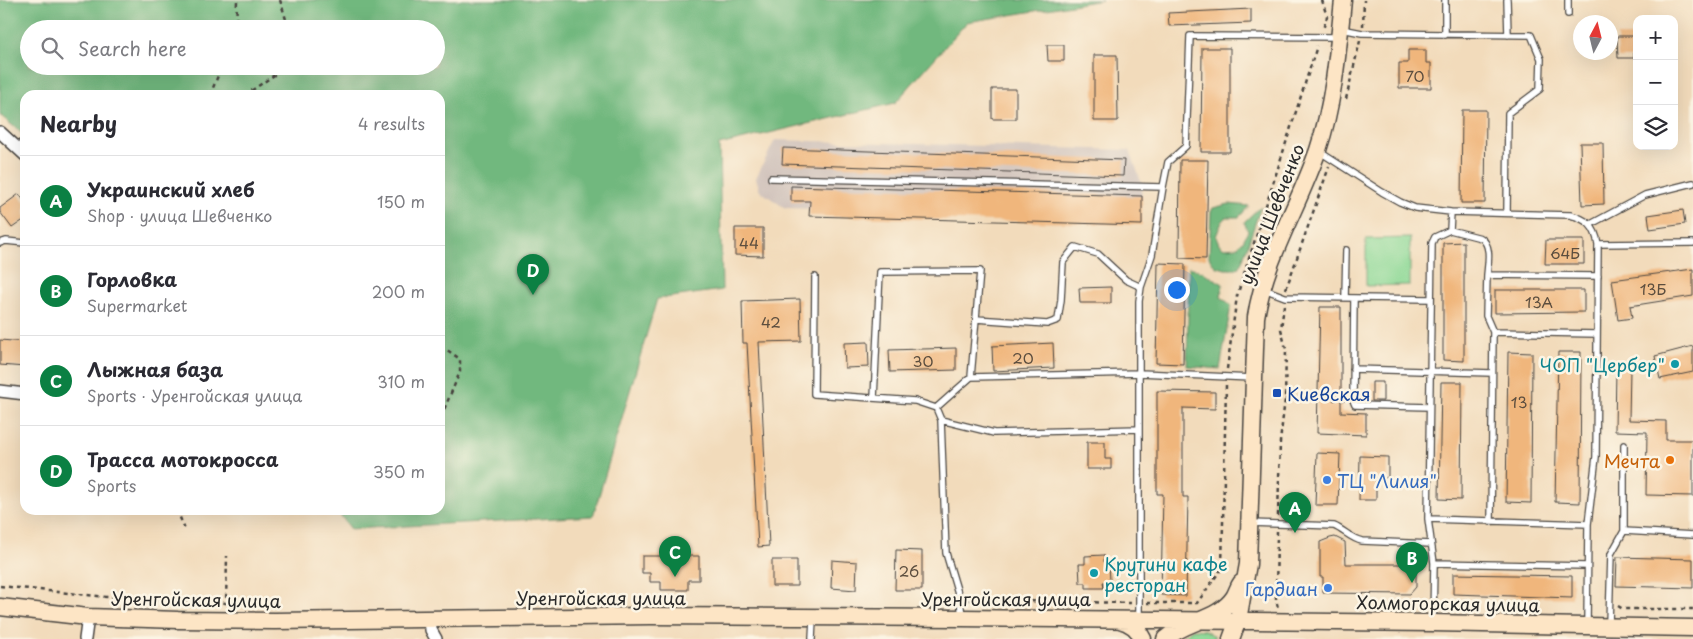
<!DOCTYPE html>
<html lang="en">
<head>
<meta charset="utf-8">
<style>
  :root { --surface:#fff; --page:#f7f7f7; --text:#2b2b33; --muted:#7c7c81; --line:#e1e1e2; --accent:#0b8043 }
  body { margin:0; font-family:"Playpen Sans",sans-serif; background:var(--page); color:var(--text) }
  .controls { position:absolute; right:15px; top:15px; display:grid; overflow:hidden; border-radius:10px; box-shadow:0 5px 20px #0002 }
  .controls button { width:45px; height:45px; display:grid; place-items:center; padding:0; border:0; border-bottom:1px solid var(--line); background:var(--surface); color:var(--text); font:25px sans-serif }
  .compass { position:absolute; left:1573px; top:15px; width:45px; height:45px; border-radius:50%; background:var(--surface); box-shadow:0 5px 20px #0002; rotate:7deg }
  .you { position:absolute; left:1176px; top:289px; width:18px; height:18px; margin:-12px; border:4px solid #fff; border-radius:50%; background:#1a73e8; box-shadow:0 0 0 8px #1a73e833 }
  .badge { display:grid; place-items:center; width:32px; height:32px; border-radius:50%; background:var(--accent); color:#fff; font-size:16px; font-weight:700 }
  .pin { position:absolute; translate:-50% -41px; filter:drop-shadow(0 1px 2px #0008) }
  .pin::after { content:''; position:absolute; top:26px; width:18px; height:15px; background:inherit; clip-path:polygon(0 0,100% 0,50% 100%) }
  .list { margin:0; padding:0; list-style:none }
  h2 { display:flex; justify-content:space-between; align-items:center; height:65px; margin:0; padding:0 20px; font-size:21px }
  h2 small { font-size:16px; font-weight:400; color:var(--muted) }
  .list li { display:grid; grid-template-columns:32px 1fr auto; gap:15px; align-items:center; box-sizing:border-box; height:90px; padding:0 20px; border-top:1px solid var(--line) }
  .list b { display:block; font-size:19px; white-space:nowrap }
  .list p { margin:0; font-size:16px; white-space:nowrap; color:var(--muted) }
  .list em { font-size:16px; font-style:normal; color:var(--muted) }
  .icon { flex:none; width:28px; height:28px; fill:none; stroke:currentColor; stroke-width:2; stroke-linecap:round; stroke-linejoin:round }
  .map { position:relative; flex:none; width:1693px; height:639px; overflow:hidden }
  .search { position:absolute; background:var(--surface); box-shadow:0 5px 20px #0002; left:20px; top:20px; width:425px; height:55px; display:flex; align-items:center; gap:12px; box-sizing:border-box; padding:0 18px; border-radius:28px; color:var(--muted); font-size:19px }
  .panel { position:absolute; background:var(--surface); box-shadow:0 5px 20px #0002; left:20px; top:90px; width:425px; height:425px; border-radius:15px }
  .map>svg:first-child { display:block }
  .industrial { fill:#cfc1ba }
  .green { fill:#8cd895; stroke:#5c8260 }
  .forest { fill:#71b87e; stroke:#4e7254; fill-rule:evenodd }
  .building { fill:#f0b67b }
  .lines { fill:none; stroke-linecap:round; stroke-linejoin:round }
  .lane-casing { stroke:#494541; stroke-width:8 }
  .street-casing { stroke:#494541; stroke-width:14 }
  .secondary-casing { stroke:#494541; stroke-width:19 }
  .path { stroke:#494541; stroke-width:2.5; stroke-dasharray:4 4; stroke-linecap:butt }
  .lane { stroke:#fff; stroke-width:5.5 }
  .street { stroke:#fff; stroke-width:11 }
  .secondary { stroke:#fde5c5; stroke-width:16 }
  .culture-dot { fill:#0f9aa8; stroke:#fcf5e5; stroke-width:2 }
  .transit-dot { fill:#1a4fb4; stroke:#fcf5e5; stroke-width:2 }
  .food-dot { fill:#e8710a; stroke:#fcf5e5; stroke-width:2 }
  .shop-dot { fill:#3f7fe0; stroke:#fcf5e5; stroke-width:2 }
  .labels { text-anchor:middle; dominant-baseline:central; stroke-width:5; stroke-linejoin:round; paint-order:stroke }
  .number-label { font-size:15px; fill:#5c4e3f }
  .street-label { font-size:18px; fill:#2b2b2b; stroke:#fcf5e5 }
  .culture-label { font-size:18px; fill:#0d838f; stroke:#fcf5e5; text-anchor:end }
  .transit-label { font-size:18px; fill:#164399; stroke:#fcf5e5; text-anchor:start }
  .food-label { font-size:18px; fill:#c56008; stroke:#fcf5e5; text-anchor:end }
  .shop-label { font-size:18px; fill:#366cbe; stroke:#fcf5e5; text-anchor:start }
</style>
</head>
<body>
<div class="map">
<svg width="1693" height="639" viewBox="0 0 1693 639">
  <rect width="100%" height="100%" fill="#fcf5e5"/>
  <filter id="ink" filterUnits="userSpaceOnUse"><feTurbulence type="fractalNoise" baseFrequency=".02" numOctaves="2"/><feDisplacementMap in="SourceGraphic" scale="10" xChannelSelector="R" yChannelSelector="G"/><feConvolveMatrix kernelMatrix="1 2 1 2 8 2 1 2 1" color-interpolation-filters="sRGB"/></filter>
  <filter id="wash" filterUnits="userSpaceOnUse"><feTurbulence type="fractalNoise" baseFrequency=".0096" numOctaves="4" result="noise"/><feDisplacementMap in="SourceGraphic" scale="20" xChannelSelector="R" yChannelSelector="G"/><feGaussianBlur stdDeviation="1.12" result="paint"/><feColorMatrix in="noise" values="0 0 0 0 0 0 0 0 0 0 0 0 0 0 0 0 0 1.4 0 .05"/><feComposite in="paint" operator="in"/></filter>
  <g filter="url(#wash)">
    <rect width="100%" height="100%" fill="#f2dbbb"/>
    <path class="industrial" d="M775,140L1130,150L1142,185L1140,218L785,208L760,191L756,178Z"/>
    <path class="green" d="M1410,238V285L1366,286V239Z
      M1193,629L1205,630L1214,636V639H1178Z"/>
    <path class="forest" d="M0,0H1102L967,22L895,103L719,145L722,290L657,299L593,516L351,529L336,510H440V95H25V136L0,115ZM29,29H436V66H29Z
      M1229,204L1249,206L1239,217H1227L1222,222L1216,236L1219,244L1224,248L1237,247L1243,241L1248,231L1244,222L1261,206L1242,262L1237,269H1225L1215,266L1209,257L1211,212L1213,208Z
      M1189,267L1201,271L1223,284L1221,297L1231,305L1220,369L1187,366Z"/>
    <g id="blocks">
      <path class="building" d="M1251,9V23L1169,26L1168,13Z
        M1617,36H1634V58H1618Z
        M1047,45H1064V61H1048Z
        M1202,48H1230V152H1201Z
        M1408,50H1426V63H1431V88H1399V63H1408Z
        M1094,55H1117L1118,121H1094Z
        M992,89H1016V119H992Z
        M1462,110H1486L1485,203H1461Z
        M1580,143H1603L1604,204L1582,205Z
        M783,148L1124,160L1123,176L782,164Z
        M1180,160H1208L1206,259L1179,258Z
        M791,186L1142,196V225L809,216L810,201H791Z
        M19,194L25,202V219L12,228L0,212V208Z
        M1683,210L1685,224L1650,229L1648,215Z
        M735,228H763V256L735,255Z
        M1546,240H1584V264H1545Z
        M1464,242V361L1443,360V243Z
        M1158,263L1185,264L1183,364L1156,363Z
        M1693,269V296L1630,306L1632,318L1618,320L1612,280Z
        M1111,287V303H1080L1079,288Z
        M1495,290H1584V312L1495,313Z
        M800,299L801,341L759,342L769,546L758,547L747,343H743L742,301Z
        M1320,307H1341V412L1366,413V435L1317,433Z
        M0,340L25,342V367L0,365Z
        M868,342L869,367L845,368L844,343Z
        M1053,343L1054,368L993,371L992,346Z
        M1693,346V372L1660,379L1655,356Z
        M956,348V370L890,372L889,350Z
        M1508,352L1532,353L1531,503L1506,502Z
        M1558,352H1581L1580,503L1555,502Z
        M1616,368H1630L1629,420L1666,421V440H1693V496L1646,495L1647,432L1615,431Z
        M1372,382H1383V401H1372Z
        M1441,382H1462L1461,500L1439,499Z
        M1157,391L1215,392V409L1183,408V497H1188L1186,596L1161,595L1163,494H1157Z
        M1087,442H1105V459H1111V469H1087Z
        M1317,453L1340,454L1338,505H1315Z
        M1360,456L1388,457V478H1376V500H1359Z
        M1335,537L1345,542L1346,564H1409L1416,569V587L1410,594L1323,593V577H1320V542L1330,538Z
        M896,550L922,551V590H895Z
        M1104,555V562H1109L1110,582H1103L1104,588H1086V583H1080L1079,564H1085V556Z
        M642,556H699V580H688V590H661V582H650V573H642Z
        M1617,557L1693,559V588L1616,586Z
        M772,560H797V586H772Z
        M832,560L857,562L856,590L831,588Z
        M1453,574L1572,576V598L1453,594Z"/>
    </g>
  </g>
  <g filter="url(#ink)">
    <use href="#blocks" fill-opacity="0" stroke="#494541" stroke-width="1"/>
    <g class="lines">
      <g class="lane-casing">
        <path id="lane" d="M1445,0V35
          M1507,0L1508,35
          M1568,0V14
          M1342,29L1362,33L1531,35L1541,59L1540,89L1508,113L1507,213
          M1320,152L1382,192L1400,202L1415,208L1451,212L1570,215C1587,219 1595,226 1598,244L1596,457L1588,524L1587,624
          M771,178L1163,187
          M1451,212L1450,230L1481,238C1492,245 1488,263 1487,275
          M1591,224L1645,195L1693,183
          M1450,230L1435,237L1432,243L1428,519L1588,524
          M0,243L6,241L25,243
          M1598,244L1693,243
          M815,277L814,394L915,401L936,408L941,420L946,553L960,600L962,616
          M1264,289L1285,297L1430,299
          M1345,298L1346,250
          M1354,298L1353,400L1355,405L1429,407
          M976,319L1047,324L1058,320L1061,300L1063,262L1075,247L1098,254L1126,280L1141,287
          M1493,332L1486,316L1487,275L1598,276
          M1353,369L1492,373
          M874,398L880,272L980,271L971,377
          M936,408L971,377L1140,373L1252,378
          M941,420L994,433L1139,429
          M1428,519L1434,563L1433,622
          M1491,522L1493,332L1597,334
          M1250,523L1334,526C1344,530 1351,539 1362,541L1431,544
          M1624,531L1693,535
          M1434,563L1587,566
          M1139,618V301L1141,287L1152,255L1163,187L1168,162L1186,146L1190,36L1337,37
          M1609,624L1611,554L1624,531V445
          M812,639L813,620"/>
      </g>
      <g class="street-casing">
        <path id="street" d="M0,132L25,155
          M0,391L25,394
          M430,618L431,630L436,639
          M85,639L88,617"/>
      </g>
      <g class="secondary-casing">
        <path id="secondary" d="M0,607L88,617L178,620L275,621L650,616L962,618L1433,623L1693,628
          M1119,620C1130,622 1138,629 1143,639
          M1165,639C1185,621 1219,620 1234,597C1237,592 1238,587 1241,583
          M1231,639L1238,620L1248,564L1256,317C1265,258 1299,206 1318,150C1334,102 1338,50 1343,0"/>
      </g>
      <path class="path" d="M280,0L289,29
        M1322,0L1327,17L1323,29
        M1363,26L1364,0
        M236,29L237,0
        M210,95L222,66
        M245,95L283,69L285,66
        M1346,99L1360,41
        M1286,289L1329,167
        M440,350H447L460,359V372L440,419
        M1227,369L1237,296L1317,46
        M1285,399L1346,400
        M177,510L185,530
        M1278,516L1280,442L1285,399L1286,349L1281,329L1284,305
        M1277,531L1276,599L1278,608
        M0,586L107,597L226,603L227,556
        M967,600L1131,603
        M1147,603H1197L1222,568L1226,385
        M1618,606L1623,609H1693"/>
      <use href="#lane" class="lane"/>
      <use href="#street" class="street"/>
      <use href="#secondary" class="secondary"/>
    </g>
  </g>
  <g class="culture-dot">
    <circle cx="1675" cy="364" r="5"/>
    <circle cx="1094" cy="573" r="5"/>
  </g>
  <rect class="transit-dot" x="1272" y="388" width="10" height="10" rx="2.5"/>
  <circle class="food-dot" cx="1670" cy="460" r="5"/>
  <g class="shop-dot">
    <circle cx="1327" cy="480" r="5"/>
    <circle cx="1328" cy="588" r="5"/>
  </g>
  <g class="labels">
    <g class="number-label">
      <text x="1415" y="75">70</text>
      <text x="749" y="242">44</text>
      <text x="1565" y="252">64Б</text>
      <text x="1653" y="288">13Б</text>
      <text x="1539" y="301">13А</text>
      <text x="771" y="321">42</text>
      <text x="1023" y="357">20</text>
      <text x="923" y="360">30</text>
      <text x="1519" y="401">13</text>
      <text x="909" y="570">26</text>
    </g>
    <g class="street-label">
      <text transform="translate(1271 214) rotate(-69)">улица Шевченко</text>
      <text x="601" y="597">Уренгойская улица</text>
      <text x="1006" y="598">Уренгойская улица</text>
      <text transform="translate(196 599) rotate(1)">Уренгойская улица</text>
      <text transform="translate(1448 603) rotate(1)">Холмогорская улица</text>
    </g>
    <g class="culture-label">
      <text x="1665" y="364">ЧОП "Цербер"</text>
      <text x="1104" y="563" text-anchor="start">Крутини кафе<tspan x="1104" dy="21">ресторан</tspan></text>
    </g>
    <g class="transit-label">
      <text x="1287" y="393">Киевская</text>
    </g>
    <g class="food-label">
      <text x="1660" y="460">Мечта</text>
    </g>
    <g class="shop-label">
      <text x="1337" y="480">ТЦ "Лилия"</text>
      <text x="1318" y="588" text-anchor="end">Гардиан</text>
    </g>
  </g>
</svg>
<div class="controls">
<button>+</button>
<button>−</button>
<button><svg class="icon" aria-label="layers" viewBox="0 0 24 24"><path d="M12 4l9 5-9 5-9-5zM3 14l9 5 9-5"/></svg></button>
</div>
<svg class="compass" viewBox="-18 -18 36 36"><path d="M0-13l5 13h-10z" fill="#e53935"/><path d="M0 13l5-13h-10z" fill="#7c7c81"/></svg>
<div class="you"></div>
<div class="pin badge" style="left:1295px;top:533px">A</div>
<div class="pin badge" style="left:1412px;top:583px">B</div>
<div class="pin badge" style="left:675px;top:577px">C</div>
<div class="pin badge" style="left:533px;top:295px">D</div>
<div class="search"><svg class="icon" aria-label="search" viewBox="0 0 24 24"><circle cx="10" cy="10" r="6"/><path d="M15 15l6 6"/></svg>Search here</div>
<section class="panel">
<h2>Nearby<small>4 results</small></h2>
<ul class="list">
<li><span class="badge">A</span><div><b>Украинский хлеб</b><p>Shop · улица Шевченко</p></div><em>150 m</em></li>
<li><span class="badge">B</span><div><b>Горловка</b><p>Supermarket</p></div><em>200 m</em></li>
<li><span class="badge">C</span><div><b>Лыжная база</b><p>Sports · Уренгойская улица</p></div><em>310 m</em></li>
<li><span class="badge">D</span><div><b>Трасса мотокросса</b><p>Sports</p></div><em>350 m</em></li>
</ul>
</section>
</div>
</body>
</html>
